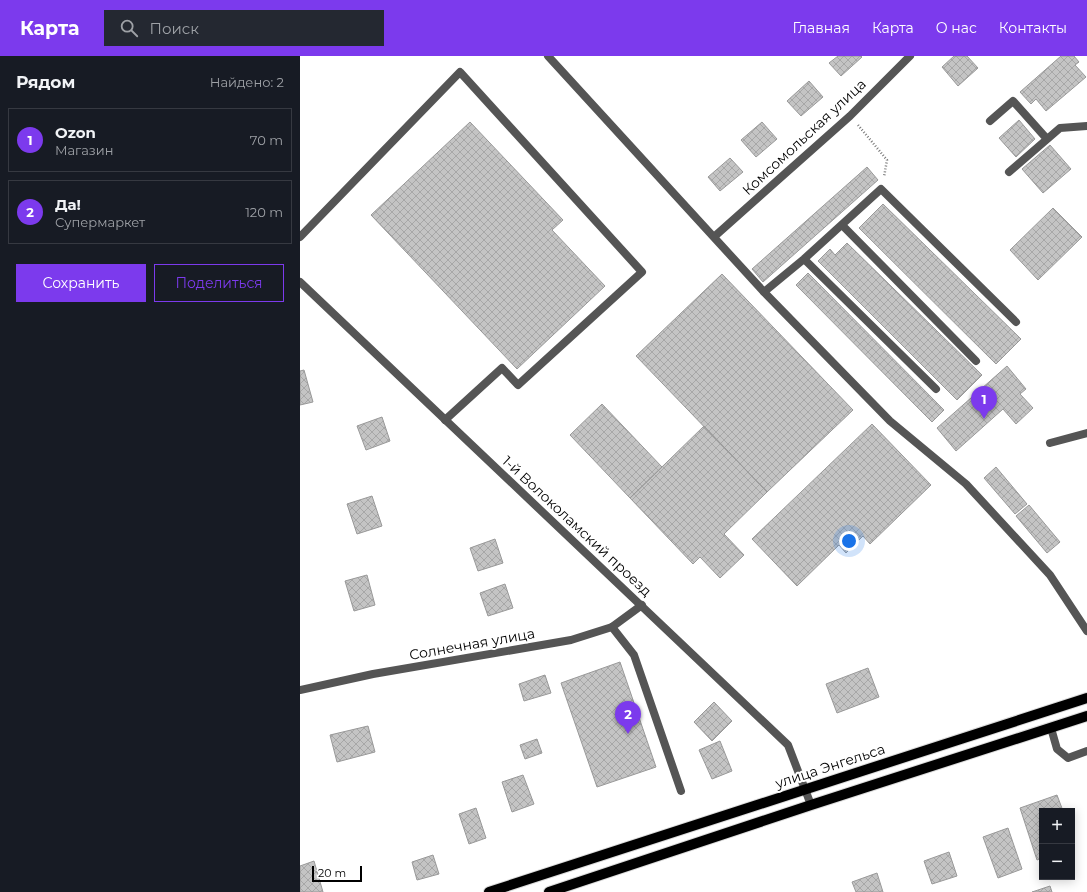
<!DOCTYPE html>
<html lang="ru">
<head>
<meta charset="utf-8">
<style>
  :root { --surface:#171b24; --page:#242831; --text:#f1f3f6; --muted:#9ea1a6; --line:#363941; --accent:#7c3aed }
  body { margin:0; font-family:Montserrat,sans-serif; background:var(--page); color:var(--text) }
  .controls { position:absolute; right:12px; bottom:12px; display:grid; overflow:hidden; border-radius:0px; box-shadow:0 2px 10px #0003 }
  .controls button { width:36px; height:36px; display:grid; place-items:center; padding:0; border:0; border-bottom:1px solid var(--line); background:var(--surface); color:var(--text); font:20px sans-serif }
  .scale { position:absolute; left:12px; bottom:10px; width:50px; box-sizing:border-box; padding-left:4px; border:2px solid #000; border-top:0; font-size:11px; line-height:14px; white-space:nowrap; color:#000; -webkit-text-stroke:3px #fff; paint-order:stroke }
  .you { position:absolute; left:549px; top:485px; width:14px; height:14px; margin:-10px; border:3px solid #fff; border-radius:50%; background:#1a73e8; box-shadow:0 0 0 6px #1a73e833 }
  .badge { display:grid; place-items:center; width:26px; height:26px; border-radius:50%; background:var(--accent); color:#fff; font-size:13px; font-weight:700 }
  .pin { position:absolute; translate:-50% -33px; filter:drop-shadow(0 1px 2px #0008) }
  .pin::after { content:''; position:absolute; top:21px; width:14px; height:12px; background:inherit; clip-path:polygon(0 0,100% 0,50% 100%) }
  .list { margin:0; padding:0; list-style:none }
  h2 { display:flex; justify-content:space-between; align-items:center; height:52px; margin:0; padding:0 16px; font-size:17px }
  h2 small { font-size:13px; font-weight:400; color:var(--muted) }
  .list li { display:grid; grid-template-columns:26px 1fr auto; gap:12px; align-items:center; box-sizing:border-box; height:64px; margin:0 8px 8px; padding:0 8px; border:1px solid var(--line); border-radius:0px }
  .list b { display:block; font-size:15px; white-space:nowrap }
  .list p { margin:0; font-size:13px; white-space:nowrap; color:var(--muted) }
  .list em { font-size:13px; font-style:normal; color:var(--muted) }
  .actions { display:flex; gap:8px; padding:12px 16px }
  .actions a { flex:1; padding:9px 0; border:1px solid var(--accent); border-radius:0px; text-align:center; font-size:14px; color:var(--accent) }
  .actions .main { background:var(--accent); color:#fff }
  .icon { flex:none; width:22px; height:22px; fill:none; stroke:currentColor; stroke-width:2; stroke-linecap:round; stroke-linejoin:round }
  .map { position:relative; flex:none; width:787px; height:836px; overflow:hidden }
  header { display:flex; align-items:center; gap:24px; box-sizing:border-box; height:56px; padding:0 20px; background:var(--accent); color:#fff }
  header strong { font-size:19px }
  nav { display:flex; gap:22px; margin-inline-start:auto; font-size:14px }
  .search { width:280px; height:36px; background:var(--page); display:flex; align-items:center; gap:10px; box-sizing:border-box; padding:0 14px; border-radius:0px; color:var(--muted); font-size:15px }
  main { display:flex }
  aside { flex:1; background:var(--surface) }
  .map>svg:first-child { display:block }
  .building { fill:url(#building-cross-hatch); stroke:#999 }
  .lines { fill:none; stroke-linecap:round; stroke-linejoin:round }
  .primary-casing { stroke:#dbdbdb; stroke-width:12 }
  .path { stroke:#777; stroke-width:2.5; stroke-dasharray:1 2; stroke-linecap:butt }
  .service { stroke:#555; stroke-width:8 }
  .minor { stroke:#555; stroke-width:8 }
  .primary { stroke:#000; stroke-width:10 }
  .labels { text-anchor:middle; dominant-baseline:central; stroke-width:4; stroke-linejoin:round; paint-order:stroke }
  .street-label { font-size:14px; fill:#000; stroke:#fff }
</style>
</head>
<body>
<header>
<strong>Карта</strong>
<div class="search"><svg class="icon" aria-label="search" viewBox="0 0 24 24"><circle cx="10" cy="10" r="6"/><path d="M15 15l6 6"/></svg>Поиск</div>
<nav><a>Главная</a><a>Карта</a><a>О нас</a><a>Контакты</a></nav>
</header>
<main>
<aside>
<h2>Рядом<small>Найдено: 2</small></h2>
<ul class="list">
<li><span class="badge">1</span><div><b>Ozon</b><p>Магазин</p></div><em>70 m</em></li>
<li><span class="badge">2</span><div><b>Да!</b><p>Супермаркет</p></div><em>120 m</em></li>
</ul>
<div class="actions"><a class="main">Сохранить</a><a>Поделиться</a></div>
</aside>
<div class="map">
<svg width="787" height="836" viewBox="0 0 787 836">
  <defs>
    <pattern id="building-cross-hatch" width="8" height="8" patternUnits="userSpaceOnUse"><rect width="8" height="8" fill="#c4c4c4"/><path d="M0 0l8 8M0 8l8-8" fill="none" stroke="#a7a7a7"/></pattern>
  </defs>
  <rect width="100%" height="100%" fill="#fff"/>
  <path class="building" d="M538,0H561L562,1L541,20L529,7Z
    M654,0H667L678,12L658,30L642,11Z
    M761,0H774L779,6L775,9L786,21L746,55L736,43L731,48L720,36Z
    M509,25L523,41L501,60L487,45Z
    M719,64L735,83L716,101L699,82Z
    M170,66L263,164L252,174L305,230L217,313L71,159Z
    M462,66L477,83L456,101L441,84Z
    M750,89L771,113L743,137L722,113Z
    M430,102L443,116L420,135L408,121Z
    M567,111L578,124L463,226L452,213Z
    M583,148L721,283L696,308L559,172Z
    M753,152L782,181L738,224L710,194Z
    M547,187L682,319L657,344L518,205L530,193L535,199Z
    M508,217L644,354L632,366L496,229Z
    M422,218L553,354L467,436L336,300Z
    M707,310L726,333L720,338L733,352L716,368L703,353L656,395L637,372Z
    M4,314L13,346L0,349V315Z
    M302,348L362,411L330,442L270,379Z
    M82,361L90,385L66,394L57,370Z
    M572,368L631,429L570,488L563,480L546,497L539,489L497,530L452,483Z
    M404,370L467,436L424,478L444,499L420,522L400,501L393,508L330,442Z
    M696,411L727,448L715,458L684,422Z
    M72,440L82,470L57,478L47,448Z
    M729,449L760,486L747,497L716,460Z
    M195,483L203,507L178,515L170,492Z
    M67,519L75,549L54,555L45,525Z
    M205,528L213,552L188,560L180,537Z
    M320,606L356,711L297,731L261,627Z
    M568,612L579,641L537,657L526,628Z
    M245,619L251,637L224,645L219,628Z
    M414,646L432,665L412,685L394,666Z
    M68,670L75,696L37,706L30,679Z
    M237,683L242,697L225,703L220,689Z
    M420,685L432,715L412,723L399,694Z
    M223,719L234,748L212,756L202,726Z
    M757,739L763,755H742V802L737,804L720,752Z
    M176,752L186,782L169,788L159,758Z
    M708,772L722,813L698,822L683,781Z
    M649,796L657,820L632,828L624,805Z
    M133,799L139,818L117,824L112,806Z
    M14,805L23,836H0V810Z
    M577,817L583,836H556L552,826Z
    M750,830L752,836H732Z"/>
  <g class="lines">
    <g class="primary-casing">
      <path id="primary" d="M189,836L787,642
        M249,836L511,749L787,660"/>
    </g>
    <path class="path" d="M558,69L587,104L584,121"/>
    <path class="service" d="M690,65L713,45L747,83
      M709,116L760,72L787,70
      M542,169L676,305
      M0,181L160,16L342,216L218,329L202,312L145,364
      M504,203L636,333
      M464,236L504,203L581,133L716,266
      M750,387L787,377
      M312,571L334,599L381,735
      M751,672L757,693L768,702L787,695"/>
    <path class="minor" d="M248,0L464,236L590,365L666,428L750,519L787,575
      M415,180L550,60L610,0
      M0,226L488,689L511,749
      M0,634L73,618L271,584L312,571L342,549"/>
    <use href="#primary" class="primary"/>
  </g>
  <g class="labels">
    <g class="street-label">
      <text transform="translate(504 81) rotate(-43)">Комсомольская улица</text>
      <text transform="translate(277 470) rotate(43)">1-й Волоколамский проезд</text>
      <text transform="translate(172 588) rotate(-10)">Солнечная улица</text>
      <text transform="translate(530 710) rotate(-18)">улица Энгельса</text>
    </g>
  </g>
</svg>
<div class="controls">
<button>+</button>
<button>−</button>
</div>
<div class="scale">20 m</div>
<div class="you"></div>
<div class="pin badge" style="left:684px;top:363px">1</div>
<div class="pin badge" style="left:328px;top:678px">2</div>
</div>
</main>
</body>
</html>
